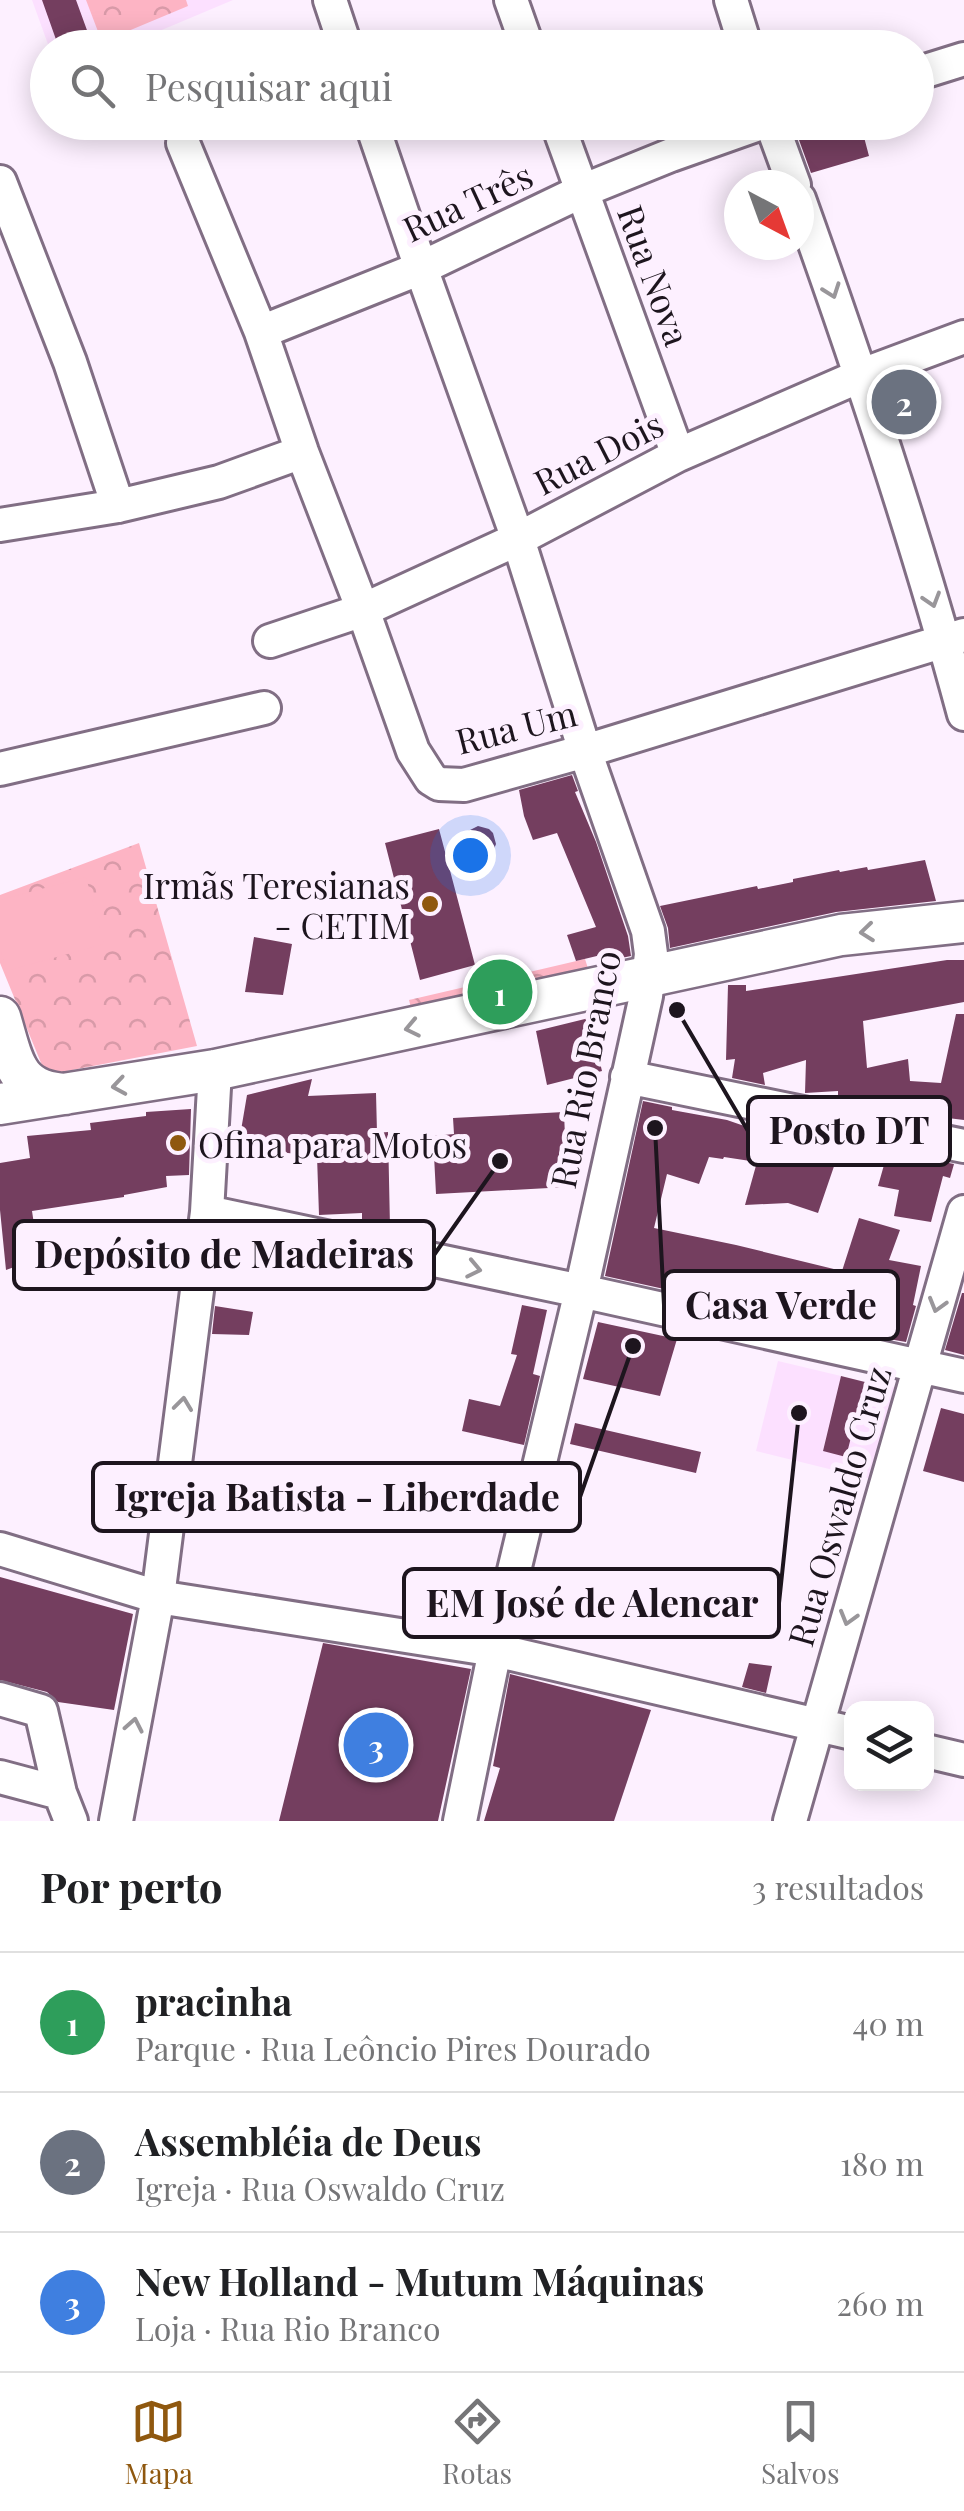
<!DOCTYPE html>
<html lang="pt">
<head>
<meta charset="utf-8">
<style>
  :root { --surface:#fff; --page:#f6f6f6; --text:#202124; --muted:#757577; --line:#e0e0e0; --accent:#8f580f }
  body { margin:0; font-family:"Playfair Display",serif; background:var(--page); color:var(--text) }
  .controls { position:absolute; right:30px; bottom:30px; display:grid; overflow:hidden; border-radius:20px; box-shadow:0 5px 25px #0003 }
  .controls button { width:90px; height:90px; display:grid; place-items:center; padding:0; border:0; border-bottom:2px solid var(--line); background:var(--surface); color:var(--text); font:50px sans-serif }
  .compass { position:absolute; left:724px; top:170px; width:90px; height:90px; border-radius:50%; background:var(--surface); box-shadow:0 5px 25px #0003; rotate:139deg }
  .you { position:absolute; left:470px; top:855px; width:35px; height:35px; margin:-25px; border:8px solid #fff; border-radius:50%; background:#1a73e8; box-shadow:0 0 0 15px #1a73e833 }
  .badge { display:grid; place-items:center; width:65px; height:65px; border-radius:50%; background:var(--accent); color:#fff; font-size:32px; font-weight:700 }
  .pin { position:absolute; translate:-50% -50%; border:5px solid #fff; box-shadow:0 2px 10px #0006 }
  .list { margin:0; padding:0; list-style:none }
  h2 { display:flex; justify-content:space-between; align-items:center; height:130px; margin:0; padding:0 40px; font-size:42px }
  h2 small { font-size:32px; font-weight:400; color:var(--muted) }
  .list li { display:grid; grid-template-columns:65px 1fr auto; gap:30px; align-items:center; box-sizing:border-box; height:140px; padding:0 40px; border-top:2px solid var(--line) }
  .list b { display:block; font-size:38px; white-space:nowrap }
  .list p { margin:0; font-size:32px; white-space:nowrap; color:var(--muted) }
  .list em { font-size:32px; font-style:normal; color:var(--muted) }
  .icon { flex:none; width:55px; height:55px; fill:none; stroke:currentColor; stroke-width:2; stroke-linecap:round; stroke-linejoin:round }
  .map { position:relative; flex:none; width:964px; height:1821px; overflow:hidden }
  .search { position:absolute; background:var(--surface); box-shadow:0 5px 25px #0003; left:30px; right:30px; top:30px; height:110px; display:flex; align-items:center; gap:25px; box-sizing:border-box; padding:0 35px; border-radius:55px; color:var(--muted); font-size:38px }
  .sheet { height:550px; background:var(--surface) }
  nav { display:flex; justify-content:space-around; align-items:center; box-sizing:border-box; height:140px; border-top:2px solid var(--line); background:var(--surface); font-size:28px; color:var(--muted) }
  nav a { display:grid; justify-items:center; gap:5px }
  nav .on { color:var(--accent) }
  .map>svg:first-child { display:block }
  .built { fill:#fce0ff }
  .forest { fill:url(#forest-crowns) }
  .garden { fill:#fdb4c4 }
  .building { fill:#743e5f }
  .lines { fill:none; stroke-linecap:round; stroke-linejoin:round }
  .minor-casing { stroke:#816e84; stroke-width:38 }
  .major-casing { stroke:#816e84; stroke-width:45 }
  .minor { stroke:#fff; stroke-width:32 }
  .major { stroke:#fff; stroke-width:40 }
  .oneway { stroke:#99969a }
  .poi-dot { fill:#8f580f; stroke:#fdf0ff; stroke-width:4 }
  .labels { text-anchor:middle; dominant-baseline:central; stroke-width:10; stroke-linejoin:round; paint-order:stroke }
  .street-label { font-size:35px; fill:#1d151e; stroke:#fdf0ff }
  .poi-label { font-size:35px; fill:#1d151e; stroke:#fdf0ff; text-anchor:end }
  .leader { fill:none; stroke:#1d151e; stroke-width:4 }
  .callout-dot { fill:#1d151e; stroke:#fdf0ff; stroke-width:4 }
  .callout { fill:#fdf0ff; stroke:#1d151e; stroke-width:4 }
  .callout-label { font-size:38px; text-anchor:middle; font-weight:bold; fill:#1d151e }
</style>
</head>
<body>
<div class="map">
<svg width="964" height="1821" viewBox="0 0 964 1821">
  <defs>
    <pattern id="forest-crowns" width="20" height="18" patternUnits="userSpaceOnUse" patternTransform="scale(2.5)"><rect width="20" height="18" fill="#fdb4c4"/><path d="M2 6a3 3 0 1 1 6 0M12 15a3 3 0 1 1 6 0" fill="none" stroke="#d89aa8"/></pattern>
  </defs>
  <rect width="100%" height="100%" fill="#fdf0ff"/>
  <path class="built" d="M32,0H233L119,48L49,47Z
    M778,1361L841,1376L823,1450L845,1457L865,1382L894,1387L870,1479L756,1451Z"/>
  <path class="forest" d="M86,0H186L188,6L102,42Z
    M139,843L197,1046L46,1075L0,963V895Z
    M585,959L593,984L415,1024L409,1000Z"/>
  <path class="garden" d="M86,877L104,944L6,971L0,948V900Z"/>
  <path class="building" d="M42,0H76L92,44L82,48H59Z
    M860,122L869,156L811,173L799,140Z
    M924,386L929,408L895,415L888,394Z
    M572,775L578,791L575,792L596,842L628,936L631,956L602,962L601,955L576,961L567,935L596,927L557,833L533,840L524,816L519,790Z
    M478,826L489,829L493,833L496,844L492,854L477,859L453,851L468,831Z
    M439,829L475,965L420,980L385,843Z
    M925,860L936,901L836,912L670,948L668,928L660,906L757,886L758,889L793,882V879L839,870L840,872L867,867L868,870Z
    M254,937L292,944L283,995L245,992Z
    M947,960H964V1002L863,1021L867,1068L908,1059L910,1081L941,1083L956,1014H964V1120L915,1114L916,1105L880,1107V1098L843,1101L838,1100V1091L805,1093L806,1060L763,1073L765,1085L732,1078L735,1059L726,1060L728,985H746V991Z
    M589,1018L602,1071L547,1085L536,1031Z
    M312,1079L308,1096L376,1093L377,1133L388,1132L390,1227L362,1224V1213L319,1215L317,1156L238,1148L247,1095Z
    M643,1101L672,1107V1110L727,1120L753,1129L749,1137L794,1148L799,1133L842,1143L818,1213L788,1203L745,1205L757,1162L724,1157L723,1159L709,1157L699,1184L667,1174L654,1228L736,1245L842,1271L859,1218L900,1230L889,1260L921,1266L913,1305L916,1306L906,1342L883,1338L894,1296L860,1289L850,1330L605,1276Z
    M191,1109L189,1175L166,1176L167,1187L124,1195V1197L32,1211L39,1258L6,1270L0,1210V1163L30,1158L27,1136L91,1130L90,1123L146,1116V1112Z
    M564,1112L567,1187L436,1194L433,1136L454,1134L453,1118Z
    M888,1151L954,1164L950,1178L943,1176L931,1222L894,1216L899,1190L878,1186Z
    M962,1293H964V1355L945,1350Z
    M522,1305L547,1310L533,1374L540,1376L524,1445L462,1431L469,1399L500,1406L517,1355L511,1354Z
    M215,1306L253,1312L249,1335L212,1334Z
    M598,1322L677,1339L660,1396L583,1379Z
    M841,1376L865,1382L846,1457L823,1451Z
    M941,1408L964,1414V1482L923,1471Z
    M575,1423L701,1452L696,1473L570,1444Z
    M0,1577L133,1614L114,1710L58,1702L47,1692L0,1680Z
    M323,1643L471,1669L438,1821H279Z
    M749,1663L772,1666L766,1693L742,1687Z
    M510,1674L651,1710L614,1821H484L500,1768L493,1766Z"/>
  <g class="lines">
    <g class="minor-casing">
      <path id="minor" d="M330,0L346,48
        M511,0L528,48
        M731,0L746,48
        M916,74L964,59
        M371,122L421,268L518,539L585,751L648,931L651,954L646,996L581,1291L495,1650L460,1821
        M557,122L678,455
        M771,122L794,185
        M183,143L261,332L302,452L363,610L413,751L431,779L439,784L464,785L585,751L964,635
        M0,182L70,362L118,506
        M799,199C860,369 917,540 964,714
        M261,332L421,268L582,191L671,155L764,122
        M0,525L118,506L219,482L302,452
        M270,641L363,610L518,539L678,455L862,375L964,337
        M0,769L264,708
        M627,1077L964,1146
        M207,1212L581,1291L964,1376
        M0,1549L158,1597L495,1650L852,1733
        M0,1699L41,1711L60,1793L71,1821
        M926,1751L964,1760
        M0,1777L60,1793
        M116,1821L158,1597L207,1212L215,1070
        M790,1821L964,1212"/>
    </g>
    <g class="major-casing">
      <path id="major" d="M0,1017C13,1059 14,1091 65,1094
        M0,1104L215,1070L841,935L964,922"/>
    </g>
    <use href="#minor" class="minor"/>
    <use href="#major" class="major"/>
  </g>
  <defs><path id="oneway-chevron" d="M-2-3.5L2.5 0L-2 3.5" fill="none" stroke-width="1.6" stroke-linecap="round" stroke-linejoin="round" transform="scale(2.5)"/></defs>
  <g class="oneway">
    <use href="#oneway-chevron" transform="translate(832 291) rotate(70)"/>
    <use href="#oneway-chevron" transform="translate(932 600) rotate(73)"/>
    <use href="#oneway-chevron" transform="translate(867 932) rotate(174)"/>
    <use href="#oneway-chevron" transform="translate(412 1028) rotate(168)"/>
    <use href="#oneway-chevron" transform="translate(119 1086) rotate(171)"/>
    <use href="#oneway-chevron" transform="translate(474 1269) rotate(12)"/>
    <use href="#oneway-chevron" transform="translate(937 1305) rotate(106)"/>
    <use href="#oneway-chevron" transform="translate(183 1404) rotate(-83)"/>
    <use href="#oneway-chevron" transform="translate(848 1618) rotate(106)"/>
    <use href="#oneway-chevron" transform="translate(134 1725) rotate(-79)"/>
  </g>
  <g class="poi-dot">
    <circle cx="430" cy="904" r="10"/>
    <circle cx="178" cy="1143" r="10"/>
  </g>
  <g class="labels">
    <g class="street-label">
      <text transform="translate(467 201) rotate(-25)">Rua Três</text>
      <text transform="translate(655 275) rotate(70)">Rua Nova</text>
      <text transform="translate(598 452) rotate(-27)">Rua Dois</text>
      <text transform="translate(516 726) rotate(-14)">Rua Um</text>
      <text transform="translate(584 1069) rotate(-79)">Rua Rio Branco</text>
      <text transform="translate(838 1506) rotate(-74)">Rua Oswaldo Cruz</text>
    </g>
    <g class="poi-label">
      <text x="410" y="884">Irmãs Teresianas<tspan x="410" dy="40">- CETIM</tspan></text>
      <text x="198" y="1143" text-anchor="start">Ofina para Motos</text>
    </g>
  </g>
  <path class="leader" d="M677 1010L748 1131M500 1161L434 1255M655 1128L664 1305M633 1346L580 1497M799 1413L779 1603"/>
  <g class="callout-dot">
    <circle cx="677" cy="1010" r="10"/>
    <circle cx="500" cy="1161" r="10"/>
    <circle cx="655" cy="1128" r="10"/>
    <circle cx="633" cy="1346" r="10"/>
    <circle cx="799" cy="1413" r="10"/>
  </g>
  <g class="callout">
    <rect x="748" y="1097" width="202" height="68" rx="10"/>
    <rect x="14" y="1221" width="420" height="68" rx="10"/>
    <rect x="664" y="1271" width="234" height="68" rx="10"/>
    <rect x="93" y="1463" width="487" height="68" rx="10"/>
    <rect x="404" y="1569" width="375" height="68" rx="10"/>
  </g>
  <g class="callout-label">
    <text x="849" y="1144">Posto DT</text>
    <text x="224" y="1268">Depósito de Madeiras</text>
    <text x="781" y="1319">Casa Verde</text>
    <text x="337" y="1511">Igreja Batista - Liberdade</text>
    <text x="592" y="1617">EM José de Alencar</text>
  </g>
</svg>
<div class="controls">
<button><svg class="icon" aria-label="layers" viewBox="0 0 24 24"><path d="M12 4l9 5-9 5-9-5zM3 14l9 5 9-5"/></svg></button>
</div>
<svg class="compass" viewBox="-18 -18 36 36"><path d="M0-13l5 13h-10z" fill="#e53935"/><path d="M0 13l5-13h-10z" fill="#757577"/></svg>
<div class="you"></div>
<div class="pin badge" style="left:500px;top:992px;background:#2e9e5b">1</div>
<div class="pin badge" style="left:904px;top:402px;background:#6b7280">2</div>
<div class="pin badge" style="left:376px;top:1745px;background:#3f7fe0">3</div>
<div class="search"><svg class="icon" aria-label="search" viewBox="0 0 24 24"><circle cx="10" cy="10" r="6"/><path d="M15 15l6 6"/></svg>Pesquisar aqui</div>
</div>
<section class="sheet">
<h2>Por perto<small>3 resultados</small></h2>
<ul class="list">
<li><span class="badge" style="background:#2e9e5b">1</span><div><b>pracinha</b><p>Parque · Rua Leôncio Pires Dourado</p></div><em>40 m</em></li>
<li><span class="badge" style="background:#6b7280">2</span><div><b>Assembléia de Deus</b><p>Igreja · Rua Oswaldo Cruz</p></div><em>180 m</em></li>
<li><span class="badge" style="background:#3f7fe0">3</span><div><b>New Holland - Mutum Máquinas</b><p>Loja · Rua Rio Branco</p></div><em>260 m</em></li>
</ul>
</section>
<nav>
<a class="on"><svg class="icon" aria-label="map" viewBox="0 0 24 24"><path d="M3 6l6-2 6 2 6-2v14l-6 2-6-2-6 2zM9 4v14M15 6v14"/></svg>Mapa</a>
<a><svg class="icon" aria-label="directions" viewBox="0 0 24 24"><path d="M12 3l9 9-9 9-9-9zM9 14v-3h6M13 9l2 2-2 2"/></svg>Rotas</a>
<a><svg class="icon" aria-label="saved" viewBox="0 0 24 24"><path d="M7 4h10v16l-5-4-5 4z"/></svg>Salvos</a>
</nav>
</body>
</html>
